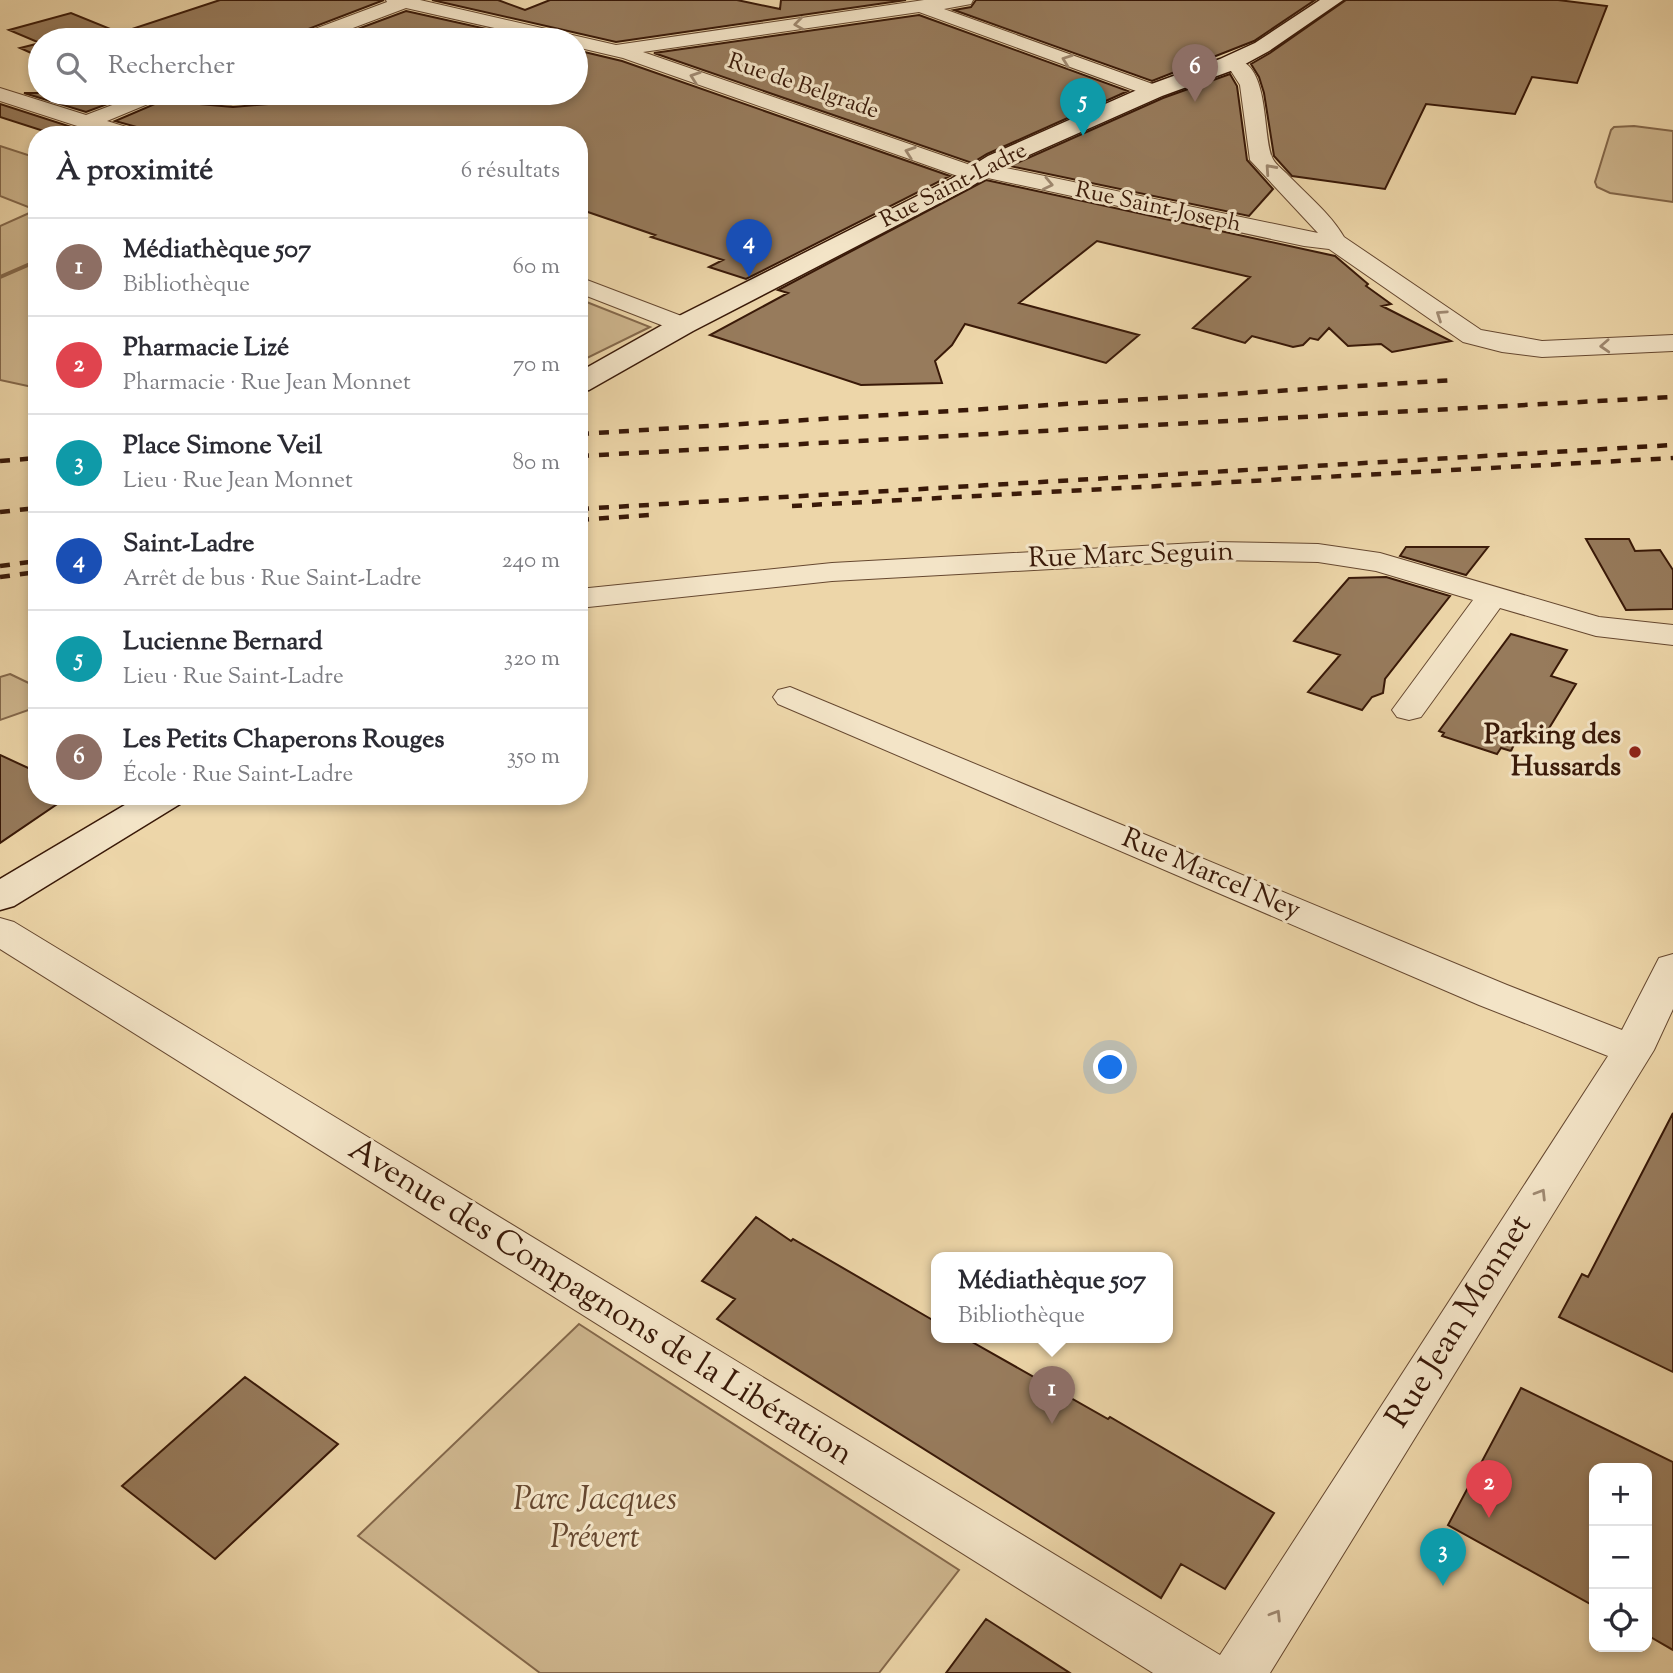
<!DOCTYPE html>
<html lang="fr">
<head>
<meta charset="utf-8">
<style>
  :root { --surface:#fff; --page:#f7f7f7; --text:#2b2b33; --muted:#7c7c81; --line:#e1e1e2; --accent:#ea580c }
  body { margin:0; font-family:"Sorts Mill Goudy",serif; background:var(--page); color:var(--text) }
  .controls { position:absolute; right:21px; bottom:21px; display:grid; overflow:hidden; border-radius:14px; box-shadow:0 4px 10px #0003 }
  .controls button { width:63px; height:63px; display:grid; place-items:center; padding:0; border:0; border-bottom:2px solid var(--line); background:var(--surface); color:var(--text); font:35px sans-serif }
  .you { position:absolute; left:1111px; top:1068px; width:24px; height:24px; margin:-18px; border:5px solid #fff; border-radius:50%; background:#1a73e8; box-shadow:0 0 0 10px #1a73e833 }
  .badge { display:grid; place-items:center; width:46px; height:46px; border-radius:50%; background:var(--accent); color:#fff; font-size:23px; font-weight:700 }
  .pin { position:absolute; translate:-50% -58px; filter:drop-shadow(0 2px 4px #0008) }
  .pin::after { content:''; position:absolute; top:37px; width:24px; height:21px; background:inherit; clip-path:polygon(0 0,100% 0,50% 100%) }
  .popup { position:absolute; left:931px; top:1252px; width:242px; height:91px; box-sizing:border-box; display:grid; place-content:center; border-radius:14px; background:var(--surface); filter:drop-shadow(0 2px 5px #0005); font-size:23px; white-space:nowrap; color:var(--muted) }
  .popup b { font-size:26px; color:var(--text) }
  .popup::after { content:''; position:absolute; left:50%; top:100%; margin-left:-14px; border:14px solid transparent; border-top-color:var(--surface) }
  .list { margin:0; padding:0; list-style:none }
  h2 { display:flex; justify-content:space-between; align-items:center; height:91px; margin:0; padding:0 28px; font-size:30px }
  h2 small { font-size:23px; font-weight:400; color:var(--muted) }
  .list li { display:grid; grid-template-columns:46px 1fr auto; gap:21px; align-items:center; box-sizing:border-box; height:98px; padding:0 28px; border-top:2px solid var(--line) }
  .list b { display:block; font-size:26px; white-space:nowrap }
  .list p { margin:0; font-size:23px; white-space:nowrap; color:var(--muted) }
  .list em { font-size:23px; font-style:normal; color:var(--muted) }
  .icon { flex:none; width:38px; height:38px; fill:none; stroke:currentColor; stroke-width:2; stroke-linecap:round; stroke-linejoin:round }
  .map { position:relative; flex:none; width:1673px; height:1673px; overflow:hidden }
  .search { position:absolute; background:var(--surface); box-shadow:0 4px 10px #0003; left:28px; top:28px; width:560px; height:77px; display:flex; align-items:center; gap:18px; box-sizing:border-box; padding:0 24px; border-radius:38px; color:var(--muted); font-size:26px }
  .panel { position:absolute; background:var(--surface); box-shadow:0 4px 10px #0003; left:28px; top:126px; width:560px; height:679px; border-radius:28px }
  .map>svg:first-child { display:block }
  .green { fill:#ceb68e; stroke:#84684b; stroke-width:2 }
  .building { fill:#977b5c; stroke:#391908; stroke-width:2 }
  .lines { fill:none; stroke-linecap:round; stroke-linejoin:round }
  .street-casing { stroke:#664830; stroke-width:2 }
  .secondary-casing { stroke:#391908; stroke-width:3 }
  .street { fill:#f3e4c7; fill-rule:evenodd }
  .secondary { fill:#f3e4c7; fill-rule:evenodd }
  .rail { stroke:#391908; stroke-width:4.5; stroke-dasharray:10 10; stroke-linecap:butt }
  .oneway { stroke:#9f8971 }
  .poi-dot { fill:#8f2418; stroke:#f3e4c7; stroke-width:2.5 }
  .labels { text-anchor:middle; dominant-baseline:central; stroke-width:6; stroke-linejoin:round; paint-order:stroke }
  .far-street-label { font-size:23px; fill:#391908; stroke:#f3e4c7 }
  .street-label { font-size:28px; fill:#391908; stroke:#f3e4c7 }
  .poi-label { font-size:28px; font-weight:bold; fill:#391908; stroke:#f3e4c7; text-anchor:end }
  .near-street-label { font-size:33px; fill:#391908; stroke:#f3e4c7 }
  .near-park-label { font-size:33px; font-style:italic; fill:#664830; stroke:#f3e4c7 }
</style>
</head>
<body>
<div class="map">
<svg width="1673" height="1673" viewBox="0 0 1673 1673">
  <rect width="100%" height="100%" fill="#edd6a9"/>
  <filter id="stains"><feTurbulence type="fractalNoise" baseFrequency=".00286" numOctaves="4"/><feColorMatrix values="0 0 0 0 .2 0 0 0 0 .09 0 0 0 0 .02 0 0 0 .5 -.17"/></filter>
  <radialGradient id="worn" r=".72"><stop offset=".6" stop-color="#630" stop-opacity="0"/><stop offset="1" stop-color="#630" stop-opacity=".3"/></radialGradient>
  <path class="green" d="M1634,126L1673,131V202L1610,193L1597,187L1595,182L1611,130L1614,127Z
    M0,146L37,158V260L0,276V226L36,210L0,196Z
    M37,262V388L0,380V278Z
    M579,299L650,327L579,362Z
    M10,674L37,687V707L0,720V677Z
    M579,1324L959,1570L879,1673H540L358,1536Z"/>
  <path class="building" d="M220,0H384L295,34L290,40H40V57L20,48L40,43L9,30L71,13L120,33Z
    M432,0H498L525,10L550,0H737L780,9L781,0H906L616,42Z
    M976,0H1315L1254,41L1152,81L954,10L971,7Z
    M1346,0H1558L1607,6L1577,83L1532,77L1515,114L1426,104L1385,189L1292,176L1274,156L1264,93L1259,77L1251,64L1270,53Z
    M406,11L536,40H328Z
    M919,15L1128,91L987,154L972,163L654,53Z
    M576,50L622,61L950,176L746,279L709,267L723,260L651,237L655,235L579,209V135H141L137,127L115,121L171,97L188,103L233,107L292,102L301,99L305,93H576Z
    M1230,74L1237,86L1247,160L1273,189L1249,216L1010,166L1163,98Z
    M24,93H137L86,112Z
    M0,104L96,135H56L0,117Z
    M986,180L1335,256L1368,284L1366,286L1391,304L1382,306L1451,341L1392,352L1381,344L1348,346L1329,328L1318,340L1310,338L1303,345L1293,347L1252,336L1245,343L1193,328L1250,277L1097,241L1019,303L1139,335L1106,363L965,324L952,345L935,361L942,383L861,385L710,335L788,293L778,290Z
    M1586,539H1629L1635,551L1660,550L1673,570V609L1626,610Z
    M1406,547H1488L1466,575L1400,556Z
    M1386,577L1450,596L1385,679L1383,693L1372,697L1362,710L1308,692L1340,655L1294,641L1349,578Z
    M1511,634L1567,650L1551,676L1576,684L1540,743L1518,736L1511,751L1501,748L1497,754L1442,736L1444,733L1439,731Z
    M0,755L37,772V796H69L0,843Z
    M1673,1113V1372L1559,1317L1582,1274L1588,1277Z
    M756,1217L791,1241L793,1239L936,1322V1338H965L1108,1419L1110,1417L1274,1513L1225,1589L1181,1564L1161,1598L717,1319L735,1299L702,1281Z
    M245,1377L338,1444L215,1559L122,1486Z
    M1521,1388L1673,1462V1650L1647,1635V1468H1594V1606L1448,1525Z
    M986,1619L1070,1673H946Z"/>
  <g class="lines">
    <g class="street-casing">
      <path id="street" d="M386,0H420L616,45L924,0H973L971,4L944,9L1161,87L1164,91L1161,95H1147L919,12L643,52L973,166L982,163L1318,233L1250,160L1240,85L1231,71L1221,68L1218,64L1221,60C1272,47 1261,131 1272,157C1274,163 1282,169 1286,173C1306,194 1330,213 1344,237L1481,330L1542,341L1673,335V351L1542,357L1502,352L1463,342L1329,249L1304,246L983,177L974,181L966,179L623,58L576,47V40H547L406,8L321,40H293L296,36L387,2Z
        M0,88L86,115L144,93H302L299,97L292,99C251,105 214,108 174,97L172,94L107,121L136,130L139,135H105L0,101Z
        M579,277L692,320L696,325L692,330L683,333L674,330L579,293Z
        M1214,542L1318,544L1380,553L1599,617L1673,625V645L1596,636L1500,608L1421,717L1409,720L1397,717L1392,710L1473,600L1376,571L1318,562L1214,560L832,581L579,608V589L832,563Z
        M790,687L1507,985L1622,1030L1659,958L1673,954V1009L1654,1050L1270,1673H1153L0,949V918L14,922L1220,1655L1608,1056L1479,1005L778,704L773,697L778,690Z"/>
    </g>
    <g class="secondary-casing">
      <path id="secondary" d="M1320,0H1343L1269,51L1236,69L1162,96L1004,166L967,189L693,331L589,390L579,392V372L673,319L951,179L988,156L1146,86L1220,59L1255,43Z
        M140,796H186L180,804L14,906L0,910V879Z"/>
    </g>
    <use href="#street" class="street"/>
    <use href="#secondary" class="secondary"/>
    <path class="rail" d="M579,434L1455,380
      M579,456L1673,397
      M0,461L37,458
      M792,506L1673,458
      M579,509L1673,445
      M0,512L37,508
      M579,520L649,515
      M0,566L37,561
      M0,577L37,572"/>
  </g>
  <defs><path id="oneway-chevron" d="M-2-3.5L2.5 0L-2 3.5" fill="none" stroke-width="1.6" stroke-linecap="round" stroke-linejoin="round" transform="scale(1.75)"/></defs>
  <g class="oneway">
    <use href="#oneway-chevron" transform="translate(799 24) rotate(172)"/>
    <use href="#oneway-chevron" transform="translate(1067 60) rotate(-160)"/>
    <use href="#oneway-chevron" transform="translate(695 77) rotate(-161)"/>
    <use href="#oneway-chevron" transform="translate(910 152) rotate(-161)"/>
    <use href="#oneway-chevron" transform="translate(1270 169) rotate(-132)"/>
    <use href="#oneway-chevron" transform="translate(1048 184) rotate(12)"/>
    <use href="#oneway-chevron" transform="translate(1441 315) rotate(-146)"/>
    <use href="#oneway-chevron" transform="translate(1605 346) rotate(177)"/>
    <use href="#oneway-chevron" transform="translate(1541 1194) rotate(-58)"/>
    <use href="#oneway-chevron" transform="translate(1276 1615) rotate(-58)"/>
  </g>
  <circle class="poi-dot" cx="1635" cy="752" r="7"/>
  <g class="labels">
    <g class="far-street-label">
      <text transform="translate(803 87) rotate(19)">Rue de Belgrade</text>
      <text transform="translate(954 186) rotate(-27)">Rue Saint-Ladre</text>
      <text transform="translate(1158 208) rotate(12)">Rue Saint-Joseph</text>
    </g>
    <g class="street-label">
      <text transform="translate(1131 556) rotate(-2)">Rue Marc Seguin</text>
      <text transform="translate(1211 875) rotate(23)">Rue Marcel Ney</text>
    </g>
    <g class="poi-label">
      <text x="1621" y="736">Parking des<tspan x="1621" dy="32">Hussards</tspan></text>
    </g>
    <g class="near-street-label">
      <text transform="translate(600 1303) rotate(32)">Avenue des Compagnons de la Libération</text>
      <text transform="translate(1460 1322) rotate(-58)">Rue Jean Monnet</text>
    </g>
    <g class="near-park-label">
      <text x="595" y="1501">Parc Jacques<tspan x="595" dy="38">Prévert</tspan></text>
    </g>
  </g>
  <rect width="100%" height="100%" filter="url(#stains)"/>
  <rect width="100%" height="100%" fill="url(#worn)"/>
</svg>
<div class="controls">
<button>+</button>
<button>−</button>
<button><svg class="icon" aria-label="locate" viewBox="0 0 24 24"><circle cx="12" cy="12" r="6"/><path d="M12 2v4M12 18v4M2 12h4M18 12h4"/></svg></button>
</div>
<div class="you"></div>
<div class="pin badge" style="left:1052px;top:1424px;background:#8d6e63">1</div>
<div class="popup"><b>Médiathèque 507</b>Bibliothèque</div>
<div class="pin badge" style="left:1489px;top:1518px;background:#e0444e">2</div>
<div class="pin badge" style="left:1443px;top:1586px;background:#0f9aa8">3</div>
<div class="pin badge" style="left:749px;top:277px;background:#1a4fb4">4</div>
<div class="pin badge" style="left:1083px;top:136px;background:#0f9aa8">5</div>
<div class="pin badge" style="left:1195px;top:102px;background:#8d6e63">6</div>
<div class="search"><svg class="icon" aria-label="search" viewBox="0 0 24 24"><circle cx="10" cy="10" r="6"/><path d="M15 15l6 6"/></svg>Rechercher</div>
<section class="panel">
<h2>À proximité<small>6 résultats</small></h2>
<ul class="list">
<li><span class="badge" style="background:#8d6e63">1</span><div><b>Médiathèque 507</b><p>Bibliothèque</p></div><em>60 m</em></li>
<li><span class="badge" style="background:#e0444e">2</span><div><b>Pharmacie Lizé</b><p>Pharmacie · Rue Jean Monnet</p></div><em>70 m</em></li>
<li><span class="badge" style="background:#0f9aa8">3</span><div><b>Place Simone Veil</b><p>Lieu · Rue Jean Monnet</p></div><em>80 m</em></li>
<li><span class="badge" style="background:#1a4fb4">4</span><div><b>Saint-Ladre</b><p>Arrêt de bus · Rue Saint-Ladre</p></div><em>240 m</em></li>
<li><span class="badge" style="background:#0f9aa8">5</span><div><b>Lucienne Bernard</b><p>Lieu · Rue Saint-Ladre</p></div><em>320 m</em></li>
<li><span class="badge" style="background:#8d6e63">6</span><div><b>Les Petits Chaperons Rouges</b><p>École · Rue Saint-Ladre</p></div><em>350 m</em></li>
</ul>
</section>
</div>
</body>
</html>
